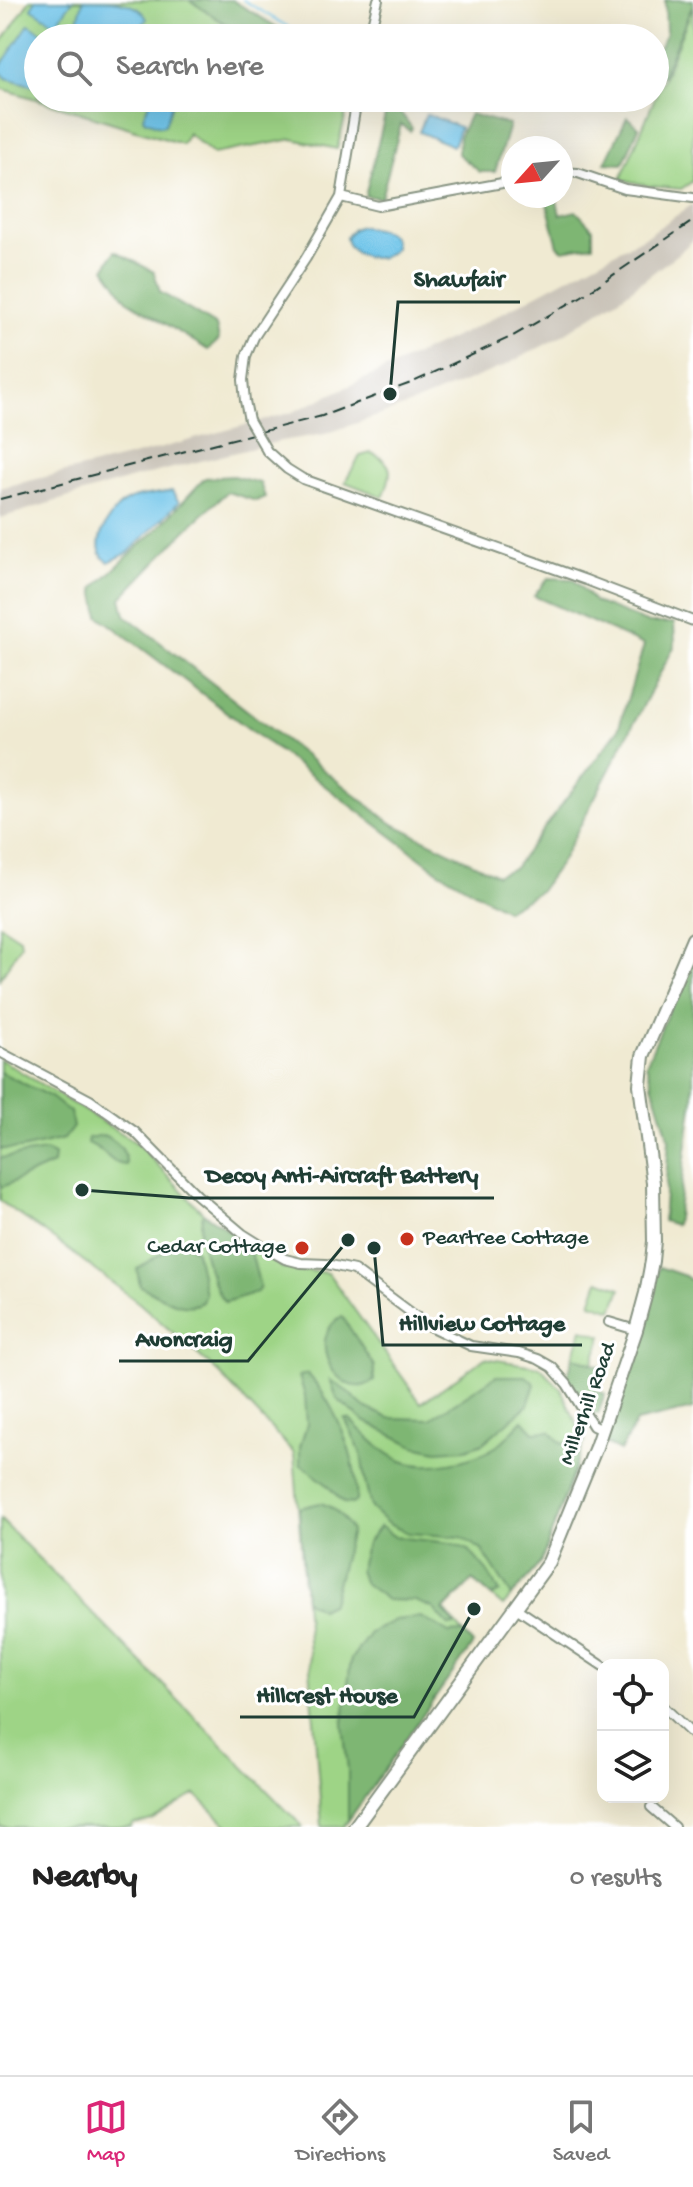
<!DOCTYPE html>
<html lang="en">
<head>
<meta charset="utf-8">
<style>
  :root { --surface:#fff; --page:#f6f6f6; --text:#222; --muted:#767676; --line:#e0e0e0; --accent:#db2777 }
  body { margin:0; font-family:"Gochi Hand",sans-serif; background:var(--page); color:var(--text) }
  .controls { position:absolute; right:24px; bottom:24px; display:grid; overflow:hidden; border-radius:16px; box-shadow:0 8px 32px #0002 }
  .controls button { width:72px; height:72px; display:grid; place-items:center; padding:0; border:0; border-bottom:2px solid var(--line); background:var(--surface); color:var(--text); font:40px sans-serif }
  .compass { position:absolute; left:501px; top:136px; width:72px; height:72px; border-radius:50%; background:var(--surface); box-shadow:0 8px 32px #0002; rotate:243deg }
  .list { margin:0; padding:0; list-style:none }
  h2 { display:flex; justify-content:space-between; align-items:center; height:104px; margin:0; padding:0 32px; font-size:34px }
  h2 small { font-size:26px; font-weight:400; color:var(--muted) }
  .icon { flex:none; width:44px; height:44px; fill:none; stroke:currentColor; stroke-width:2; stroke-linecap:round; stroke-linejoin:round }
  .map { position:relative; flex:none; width:693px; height:1827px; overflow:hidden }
  .search { position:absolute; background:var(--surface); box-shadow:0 8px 32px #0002; left:24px; right:24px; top:24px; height:88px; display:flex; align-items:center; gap:20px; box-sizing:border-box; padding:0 28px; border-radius:44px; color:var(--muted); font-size:30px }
  .sheet { height:248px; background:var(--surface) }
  nav { display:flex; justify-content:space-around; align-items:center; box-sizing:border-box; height:112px; border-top:2px solid var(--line); background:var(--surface); font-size:22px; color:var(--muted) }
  nav a { display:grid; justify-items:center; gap:4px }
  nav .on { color:var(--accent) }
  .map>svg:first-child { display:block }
  .industrial { fill:#c9c3b8 }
  .green { fill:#9ed486; stroke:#5e885d; stroke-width:2 }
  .forest { fill:#7eb673; stroke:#4e7a54; stroke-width:2 }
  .water { fill:#6cc3e9; stroke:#46808e; stroke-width:2 }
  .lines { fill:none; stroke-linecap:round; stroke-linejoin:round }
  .stream { stroke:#6cc3e9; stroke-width:2 }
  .minor-casing { stroke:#889483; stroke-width:12 }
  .primary-casing { stroke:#889483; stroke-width:16 }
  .minor { stroke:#fff; stroke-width:8 }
  .primary { stroke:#fff; stroke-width:12 }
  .rail { stroke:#1f3d34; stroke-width:2; stroke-dasharray:12 6; stroke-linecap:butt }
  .minor-bridge-casing { stroke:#889483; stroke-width:12; stroke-linecap:butt }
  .minor-bridge { stroke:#fff; stroke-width:8 }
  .poi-dot { fill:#c8321e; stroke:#fff; stroke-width:3 }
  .labels { text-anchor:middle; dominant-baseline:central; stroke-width:6; stroke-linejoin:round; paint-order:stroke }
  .poi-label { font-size:22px; fill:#1f3d34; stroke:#fff; text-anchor:start }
  .street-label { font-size:22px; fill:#1f3d34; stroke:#fff }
  .leader { fill:none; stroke:#1f3d34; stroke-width:3 }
  .callout-dot { fill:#1f3d34; stroke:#fff; stroke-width:3 }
  .callout-label { font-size:24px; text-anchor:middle; font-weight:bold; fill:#1f3d34; stroke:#fff; stroke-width:6; stroke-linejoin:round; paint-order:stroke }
</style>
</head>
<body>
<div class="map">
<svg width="693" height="1827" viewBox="0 0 693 1827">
  <rect width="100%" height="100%" fill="#fff"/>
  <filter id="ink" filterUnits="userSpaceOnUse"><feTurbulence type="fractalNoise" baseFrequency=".0125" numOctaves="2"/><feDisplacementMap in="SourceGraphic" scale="16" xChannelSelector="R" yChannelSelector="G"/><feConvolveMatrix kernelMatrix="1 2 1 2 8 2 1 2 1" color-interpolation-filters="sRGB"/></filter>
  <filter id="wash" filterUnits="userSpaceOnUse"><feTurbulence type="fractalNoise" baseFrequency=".006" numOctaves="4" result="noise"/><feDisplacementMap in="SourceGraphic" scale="32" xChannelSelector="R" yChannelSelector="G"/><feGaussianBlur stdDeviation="1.8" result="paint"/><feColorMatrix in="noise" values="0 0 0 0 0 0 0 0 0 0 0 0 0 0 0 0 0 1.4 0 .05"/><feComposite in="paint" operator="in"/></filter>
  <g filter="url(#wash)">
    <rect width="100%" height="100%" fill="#f0ead2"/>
    <path class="industrial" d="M693,204V240L680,252L624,295L558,338L504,366L406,406L325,434L281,441L129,479L0,518V488L140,454L293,412L474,328L648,235Z"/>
    <path class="green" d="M30,0H189L247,38H38V98H350L337,149L293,139L213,154L188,133L182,144L0,88V45Z
      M693,7V181L681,189L649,186L621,179Z
      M371,453C396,463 392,475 383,497L345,482L360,456Z
      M0,925L20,938L21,945L0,979Z
      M0,1059L138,1144L203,1213L283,1268L328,1273L421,1403L485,1358L540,1367L561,1389L585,1441L541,1562L503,1606L473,1580L444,1610L473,1644L343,1827H322L294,1453L219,1373L139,1303L61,1244L0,1201Z
      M599,1280L621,1288L613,1310L591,1303Z
      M582,1329L602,1336L593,1363L573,1357Z
      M0,1519L303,1827H229L195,1794L153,1820L133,1824L131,1827H0Z"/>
    <path class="forest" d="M189,0H232L295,38H247Z
      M665,0H693V4L663,75L655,80V57L666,33Z
      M388,103L399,105L401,113L412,128L410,131L401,124L381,198L365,196Z
      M470,114L509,125L495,172H480L458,154L459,137Z
      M627,117L639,127L623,164L605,163Z
      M545,196H556L560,215L576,211L593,229V245L563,250L558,246Z
      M115,251L154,272L160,292L216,326L219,340L208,350L127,300L105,268Z
      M233,476L260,483L265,497L256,501L227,492L187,529L121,598L125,615L391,823L497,875L514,868L618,730L644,645L534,596L548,578L573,579L595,602L649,623H674L675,645L561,862L540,891L506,910L438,871L99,616L94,588L158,528L205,478Z
      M693,954V1099L676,1225L663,1221L669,1139L646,1064Z
      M0,1072L51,1097L70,1112L73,1127L64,1139L21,1149H0Z
      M103,1135C117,1141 127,1150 126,1165C109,1165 105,1148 87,1143L88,1138Z
      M45,1151L54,1155L53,1164L0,1188V1158Z
      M203,1213L249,1244L260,1287L257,1292L225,1302C213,1290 202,1250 200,1233C200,1226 202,1219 203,1213Z
      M178,1242L187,1244L196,1251L205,1294L202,1302C182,1313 159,1295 140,1286L137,1269Z
      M659,1267L685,1276L693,1282V1409L636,1422L620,1451L604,1443Z
      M342,1316L374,1366V1381C372,1382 365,1386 362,1386C333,1390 306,1337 342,1316Z
      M573,1357L602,1367L594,1389L605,1394L598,1414H591L567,1376Z
      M308,1374C335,1404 359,1460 356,1501L352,1504L344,1503L325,1483L300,1464V1447L307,1424L305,1396L299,1376Z
      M496,1376H526L535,1384L528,1405L483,1443L466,1449L437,1451L414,1446L364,1421L337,1399L330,1380L348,1392L364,1407L389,1418L430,1419Z
      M345,1419H349C365,1434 381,1452 402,1461C426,1471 475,1461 497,1446C506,1439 515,1428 523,1420L534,1432L550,1431L560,1442L582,1448L541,1562L512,1596L482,1550L461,1537L408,1533L388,1524L371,1508L365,1482L361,1453Z
      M320,1503C335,1507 344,1517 351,1531L332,1603L320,1609L305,1600L299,1508Z
      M380,1526L395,1537L451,1543L469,1550L487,1571L500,1592L492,1596L473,1580L443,1610L456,1625L449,1626L433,1608L415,1601L387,1600L363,1582L359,1570L367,1543Z
      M421,1617L449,1633L462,1632L473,1644L348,1821V1770L343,1724L351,1659L370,1633L395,1620Z"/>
    <path class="water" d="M36,0H73L56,24L31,8Z
      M83,0C106,0 138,0 147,19L133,38C107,38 98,38 78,21Z
      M29,24L51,38H38V87L6,78L0,71V67Z
      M153,98L172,104L165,125L160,126L144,120L143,117L150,101Z
      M426,114L460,127L453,146L419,132Z
      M360,226C376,230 395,227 395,248C383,264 361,259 348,246L346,237L353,229Z
      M172,491L179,502L128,553L109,562C85,550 111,508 128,500C138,495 160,494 172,491Z"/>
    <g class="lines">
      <path class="stream" d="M243,0L307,38"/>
    </g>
  </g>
  <g filter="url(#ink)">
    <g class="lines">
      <g class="minor-casing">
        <path id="minor" d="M369,38L378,0
          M561,172L578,173L625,189L693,198
          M341,197L378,206L513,181
          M249,420L245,401L243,380L246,356L254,337L306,258L341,197L357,98
          M267,451L287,469L303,479L586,580L693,621
          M0,1052L90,1100L135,1132L197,1195L243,1234L267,1249L285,1259L301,1263L326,1264L354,1270L429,1326L471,1346L519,1353L538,1359L552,1367L567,1384L593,1426L602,1430
          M609,1322L636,1330
          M516,1608L603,1666
          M663,1706L693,1735
          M651,1807L674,1827"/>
      </g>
      <g class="primary-casing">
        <path id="primary" d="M355,1827L549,1562L596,1447L636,1330L646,1293L652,1261L654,1241L653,1183L640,1085L643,1056L693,939"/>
      </g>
      <use href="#minor" class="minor"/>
      <use href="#primary" class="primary"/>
      <path class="rail" d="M0,499L322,416L411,383L513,336L582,296L693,221"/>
      <g class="minor-bridge-casing">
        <path id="minor-bridge" d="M249,420L267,451"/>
      </g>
      <use href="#minor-bridge" class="minor-bridge"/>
    </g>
  </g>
  <g class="poi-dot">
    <circle cx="407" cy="1239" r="8"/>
    <circle cx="302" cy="1248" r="8"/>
  </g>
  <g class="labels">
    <g class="poi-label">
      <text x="423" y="1239">Peartree Cottage</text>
      <text x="286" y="1248" text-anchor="end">Cedar Cottage</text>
    </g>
    <g class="street-label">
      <text transform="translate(589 1404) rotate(-70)">Millerhill Road</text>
    </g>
  </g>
  <path class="leader" d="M390 394L398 302H520M82 1190L189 1198H494M374 1248L383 1345H582M348 1240L248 1361H119M474 1609L414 1717H240"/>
  <g class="callout-dot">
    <circle cx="390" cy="394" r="8"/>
    <circle cx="82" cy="1190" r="8"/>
    <circle cx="374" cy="1248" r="8"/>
    <circle cx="348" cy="1240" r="8"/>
    <circle cx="474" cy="1609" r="8"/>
  </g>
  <g class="callout-label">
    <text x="459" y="286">Shawfair</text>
    <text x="342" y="1182">Decoy Anti-Aircraft Battery</text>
    <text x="482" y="1330">Hillview Cottage</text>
    <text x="184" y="1346">Avoncraig</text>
    <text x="327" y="1702">Hillcrest House</text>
  </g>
</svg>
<div class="controls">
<button><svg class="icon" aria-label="locate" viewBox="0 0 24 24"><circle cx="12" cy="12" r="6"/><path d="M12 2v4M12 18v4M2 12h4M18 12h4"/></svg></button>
<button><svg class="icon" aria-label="layers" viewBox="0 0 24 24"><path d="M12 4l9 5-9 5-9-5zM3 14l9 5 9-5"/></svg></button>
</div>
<svg class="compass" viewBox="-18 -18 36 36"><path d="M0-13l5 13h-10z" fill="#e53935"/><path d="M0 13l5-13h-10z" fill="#767676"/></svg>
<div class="search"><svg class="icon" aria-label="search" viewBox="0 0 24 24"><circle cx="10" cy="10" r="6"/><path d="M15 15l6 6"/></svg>Search here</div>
</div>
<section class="sheet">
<h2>Nearby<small>0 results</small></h2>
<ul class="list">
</ul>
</section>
<nav>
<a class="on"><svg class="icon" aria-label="map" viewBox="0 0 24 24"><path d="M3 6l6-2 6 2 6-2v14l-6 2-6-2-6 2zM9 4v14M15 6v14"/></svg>Map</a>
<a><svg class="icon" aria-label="directions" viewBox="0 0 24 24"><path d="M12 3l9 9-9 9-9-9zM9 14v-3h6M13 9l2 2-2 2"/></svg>Directions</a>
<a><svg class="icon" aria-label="saved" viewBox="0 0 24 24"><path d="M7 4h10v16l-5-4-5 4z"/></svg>Saved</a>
</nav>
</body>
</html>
